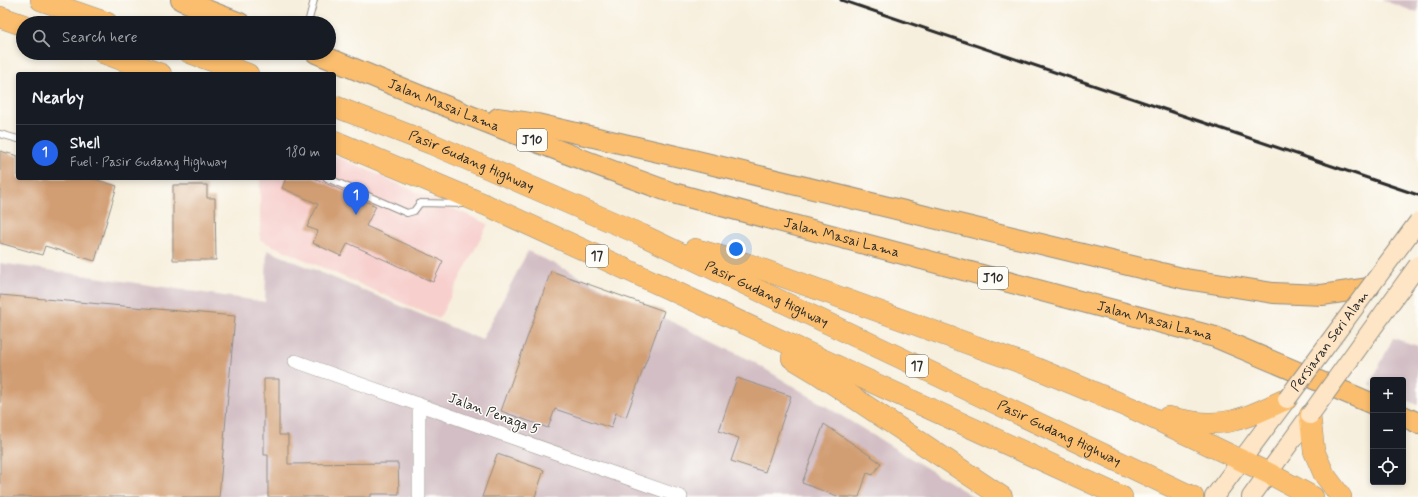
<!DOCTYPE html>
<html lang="en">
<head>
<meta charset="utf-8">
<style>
  :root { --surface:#171b24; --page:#242831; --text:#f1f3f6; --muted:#9ea1a6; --line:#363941; --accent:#2563eb }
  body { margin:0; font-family:Mynerve,sans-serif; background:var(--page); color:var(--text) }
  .controls { position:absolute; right:12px; bottom:12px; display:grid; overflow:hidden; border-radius:4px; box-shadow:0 2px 6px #0003 }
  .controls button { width:36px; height:36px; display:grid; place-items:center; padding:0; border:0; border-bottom:1px solid var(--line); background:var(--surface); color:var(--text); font:20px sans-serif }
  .you { position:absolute; left:736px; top:249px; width:14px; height:14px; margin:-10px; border:3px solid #fff; border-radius:50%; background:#1a73e8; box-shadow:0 0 0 6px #1a73e833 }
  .badge { display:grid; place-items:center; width:26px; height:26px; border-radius:50%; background:var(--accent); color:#fff; font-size:13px; font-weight:700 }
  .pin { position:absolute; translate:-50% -33px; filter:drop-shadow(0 1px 2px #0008) }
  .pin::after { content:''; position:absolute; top:21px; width:14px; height:12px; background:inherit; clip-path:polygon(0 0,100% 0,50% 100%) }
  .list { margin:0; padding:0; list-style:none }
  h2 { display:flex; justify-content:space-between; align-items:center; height:52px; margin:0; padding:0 16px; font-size:17px }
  h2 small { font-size:13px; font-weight:400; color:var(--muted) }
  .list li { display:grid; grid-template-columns:26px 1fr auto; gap:12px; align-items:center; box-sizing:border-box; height:56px; padding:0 16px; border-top:1px solid var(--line) }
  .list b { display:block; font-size:15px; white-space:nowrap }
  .list p { margin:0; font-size:13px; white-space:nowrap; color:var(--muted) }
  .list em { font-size:13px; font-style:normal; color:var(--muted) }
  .icon { flex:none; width:22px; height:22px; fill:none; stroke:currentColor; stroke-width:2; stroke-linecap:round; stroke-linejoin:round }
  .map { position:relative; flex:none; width:1418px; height:497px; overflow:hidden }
  .search { position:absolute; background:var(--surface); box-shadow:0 2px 6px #0003; left:16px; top:16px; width:320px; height:44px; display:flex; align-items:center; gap:10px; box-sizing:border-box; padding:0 14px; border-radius:22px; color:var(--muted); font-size:15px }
  .panel { position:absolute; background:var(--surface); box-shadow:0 2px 6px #0003; left:16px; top:72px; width:320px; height:108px; border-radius:4px }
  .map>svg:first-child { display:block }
  .built { fill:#f7d0ce }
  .industrial { fill:#d2bec4 }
  .building { fill:#d19d72 }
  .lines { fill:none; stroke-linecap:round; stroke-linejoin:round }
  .service-casing { stroke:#918d84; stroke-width:8 }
  .minor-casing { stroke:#918d84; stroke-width:14 }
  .secondary-casing { stroke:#918d84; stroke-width:20 }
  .primary-casing { stroke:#918d84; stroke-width:22 }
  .trunk-casing { stroke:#918d84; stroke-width:22 }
  .service { stroke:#fff; stroke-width:6 }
  .minor { stroke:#fff; stroke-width:13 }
  .secondary { stroke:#fde5c5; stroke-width:18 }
  .primary { stroke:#fbbe6e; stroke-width:20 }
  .trunk { stroke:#fbbe6e; stroke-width:21 }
  .rail { stroke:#2b2b2b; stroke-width:3 }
  .secondary-bridge-casing { stroke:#918d84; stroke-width:20; stroke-linecap:butt }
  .secondary-bridge { stroke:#fde5c5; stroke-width:18 }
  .labels { text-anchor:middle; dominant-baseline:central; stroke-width:3; stroke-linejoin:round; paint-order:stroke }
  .shield { fill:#fdfcf7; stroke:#6a6a68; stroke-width:1 }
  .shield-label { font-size:13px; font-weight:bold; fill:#2b2b2b }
  .street-label { font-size:14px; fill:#2b2b2b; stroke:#fdfcf7 }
</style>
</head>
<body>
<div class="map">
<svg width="1418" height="497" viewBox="0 0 1418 497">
  <rect width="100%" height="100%" fill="#fdfcf7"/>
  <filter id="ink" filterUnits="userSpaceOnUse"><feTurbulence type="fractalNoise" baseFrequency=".025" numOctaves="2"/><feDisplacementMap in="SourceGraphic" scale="8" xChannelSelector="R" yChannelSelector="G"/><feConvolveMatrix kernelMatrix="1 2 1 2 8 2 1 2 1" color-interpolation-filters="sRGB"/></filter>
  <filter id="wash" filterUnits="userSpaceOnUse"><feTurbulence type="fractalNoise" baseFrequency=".012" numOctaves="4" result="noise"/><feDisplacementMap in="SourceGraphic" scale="16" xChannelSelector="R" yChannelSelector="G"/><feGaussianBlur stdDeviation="0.9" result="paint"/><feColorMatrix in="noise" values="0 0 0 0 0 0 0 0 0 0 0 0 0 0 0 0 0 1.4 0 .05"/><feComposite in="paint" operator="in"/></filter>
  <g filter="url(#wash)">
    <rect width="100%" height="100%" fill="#f7efdd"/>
    <path class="built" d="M334,155L488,224L439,319L260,240V178H334Z"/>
    <path class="industrial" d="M1382,0H1418V13Z
      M267,250L482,340L528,251L752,361L974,497H0V263L265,302Z
      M1393,338L1418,346V405L1403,399V380H1373V386L1370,385Z"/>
    <g id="blocks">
      <path class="building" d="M0,151L18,156V178H91L117,186L95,261L45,246L42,255L0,243Z
        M286,178H314L376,206L366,226L443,261L433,282L348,243L341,256L313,243L318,231L307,227L318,204L282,188Z
        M173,185H207V198H215L216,260H173Z
        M551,271L664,311L626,417L616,413L611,428L555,409L548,428L501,411Z
        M0,295L235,316L219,497H0Z
        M737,378L791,396L765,472L731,461L739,438L719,431Z
        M264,379H279V435H288V464L398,463L399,494H371V497H268V455H264Z
        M824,424L881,463L873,475L867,473L859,497H840L802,483Z
        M497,454L544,470L535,497H482Z"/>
    </g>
  </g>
  <g filter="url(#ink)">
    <use href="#blocks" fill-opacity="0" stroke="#918d84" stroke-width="1"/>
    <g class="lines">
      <g class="service-casing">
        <path id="service" d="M308,23L314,0
          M0,134L18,139
          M327,178L407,213L414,211L420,203L465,204"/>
      </g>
      <g class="minor-casing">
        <path id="minor" d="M295,361L681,497
          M419,404V497"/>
      </g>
      <g class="secondary-casing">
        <path id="secondary" d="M1214,497L1287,399
          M1251,497L1310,415"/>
      </g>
      <g class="primary-casing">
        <g id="primary">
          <path d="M181,0L240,23"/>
          <path id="s1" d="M316,53C434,102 552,150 673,193L1215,337L1373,404"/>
          <path d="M498,118L537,124L689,159L1186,279L1273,293L1322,295L1369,288"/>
          <path d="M1403,416L1418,423"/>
        </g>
      </g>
      <g class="trunk-casing">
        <g id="trunk">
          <path d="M41,0L107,23"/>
          <path d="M0,17L23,25"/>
          <path d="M103,53L161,74"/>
          <path d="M190,53L248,74"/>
          <path id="s2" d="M334,106L432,144L642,235L1193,497"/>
          <path d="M334,141L486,205L1122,497"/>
          <path d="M695,249L745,263L1033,367L1136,410L1268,473L1313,497"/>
          <path d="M792,358L817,373L1002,497"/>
          <path d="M1310,415L1314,451L1324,474L1341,497"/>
          <path d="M1168,417C1190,422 1213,426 1235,420C1253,416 1270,406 1287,399"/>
        </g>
      </g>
      <use href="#service" class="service"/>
      <use href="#minor" class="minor"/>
      <use href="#secondary" class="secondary"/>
      <use href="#primary" class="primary"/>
      <use href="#trunk" class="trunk"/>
      <path class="rail" d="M841,0L1418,195"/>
      <g class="secondary-bridge-casing">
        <g id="secondary-bridge">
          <path id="s3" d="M1287,399L1418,222"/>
          <path d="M1310,415L1418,265"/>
        </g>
      </g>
      <use href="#secondary-bridge" class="secondary-bridge"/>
    </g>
  </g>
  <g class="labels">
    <g class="shield">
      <rect x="517" y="129" width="30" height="22" rx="3"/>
      <rect x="586" y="245" width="22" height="22" rx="3"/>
      <rect x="978" y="267" width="30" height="22" rx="3"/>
      <rect x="906" y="355" width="22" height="22" rx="3"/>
    </g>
    <g class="shield-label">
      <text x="532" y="140">J10</text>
      <text x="597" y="256">17</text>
      <text x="993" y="278">J10</text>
      <text x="917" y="366">17</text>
    </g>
    <g class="street-label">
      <text stroke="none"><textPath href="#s1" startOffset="138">Jalan Masai Lama</textPath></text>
      <text stroke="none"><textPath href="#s2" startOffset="148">Pasir Gudang Highway</textPath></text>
      <text stroke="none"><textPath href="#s1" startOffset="558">Jalan Masai Lama</textPath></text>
      <text stroke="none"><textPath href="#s2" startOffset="472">Pasir Gudang Highway</textPath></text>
      <text stroke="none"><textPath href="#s1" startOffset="882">Jalan Masai Lama</textPath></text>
      <text stroke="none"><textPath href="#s3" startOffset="72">Persiaran Seri Alam</textPath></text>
      <text transform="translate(494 414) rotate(20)">Jalan Penaga 5</text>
      <text stroke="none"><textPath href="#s2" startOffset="796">Pasir Gudang Highway</textPath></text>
    </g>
  </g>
</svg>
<div class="controls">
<button>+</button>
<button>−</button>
<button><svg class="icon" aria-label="locate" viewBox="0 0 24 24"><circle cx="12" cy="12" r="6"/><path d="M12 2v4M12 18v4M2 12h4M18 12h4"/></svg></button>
</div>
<div class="you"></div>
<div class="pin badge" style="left:356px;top:215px">1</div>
<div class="search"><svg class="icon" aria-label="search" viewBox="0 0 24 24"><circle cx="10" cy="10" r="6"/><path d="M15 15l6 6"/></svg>Search here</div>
<section class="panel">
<h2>Nearby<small></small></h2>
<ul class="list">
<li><span class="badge">1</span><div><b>Shell</b><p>Fuel · Pasir Gudang Highway</p></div><em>180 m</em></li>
</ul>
</section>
</div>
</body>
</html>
